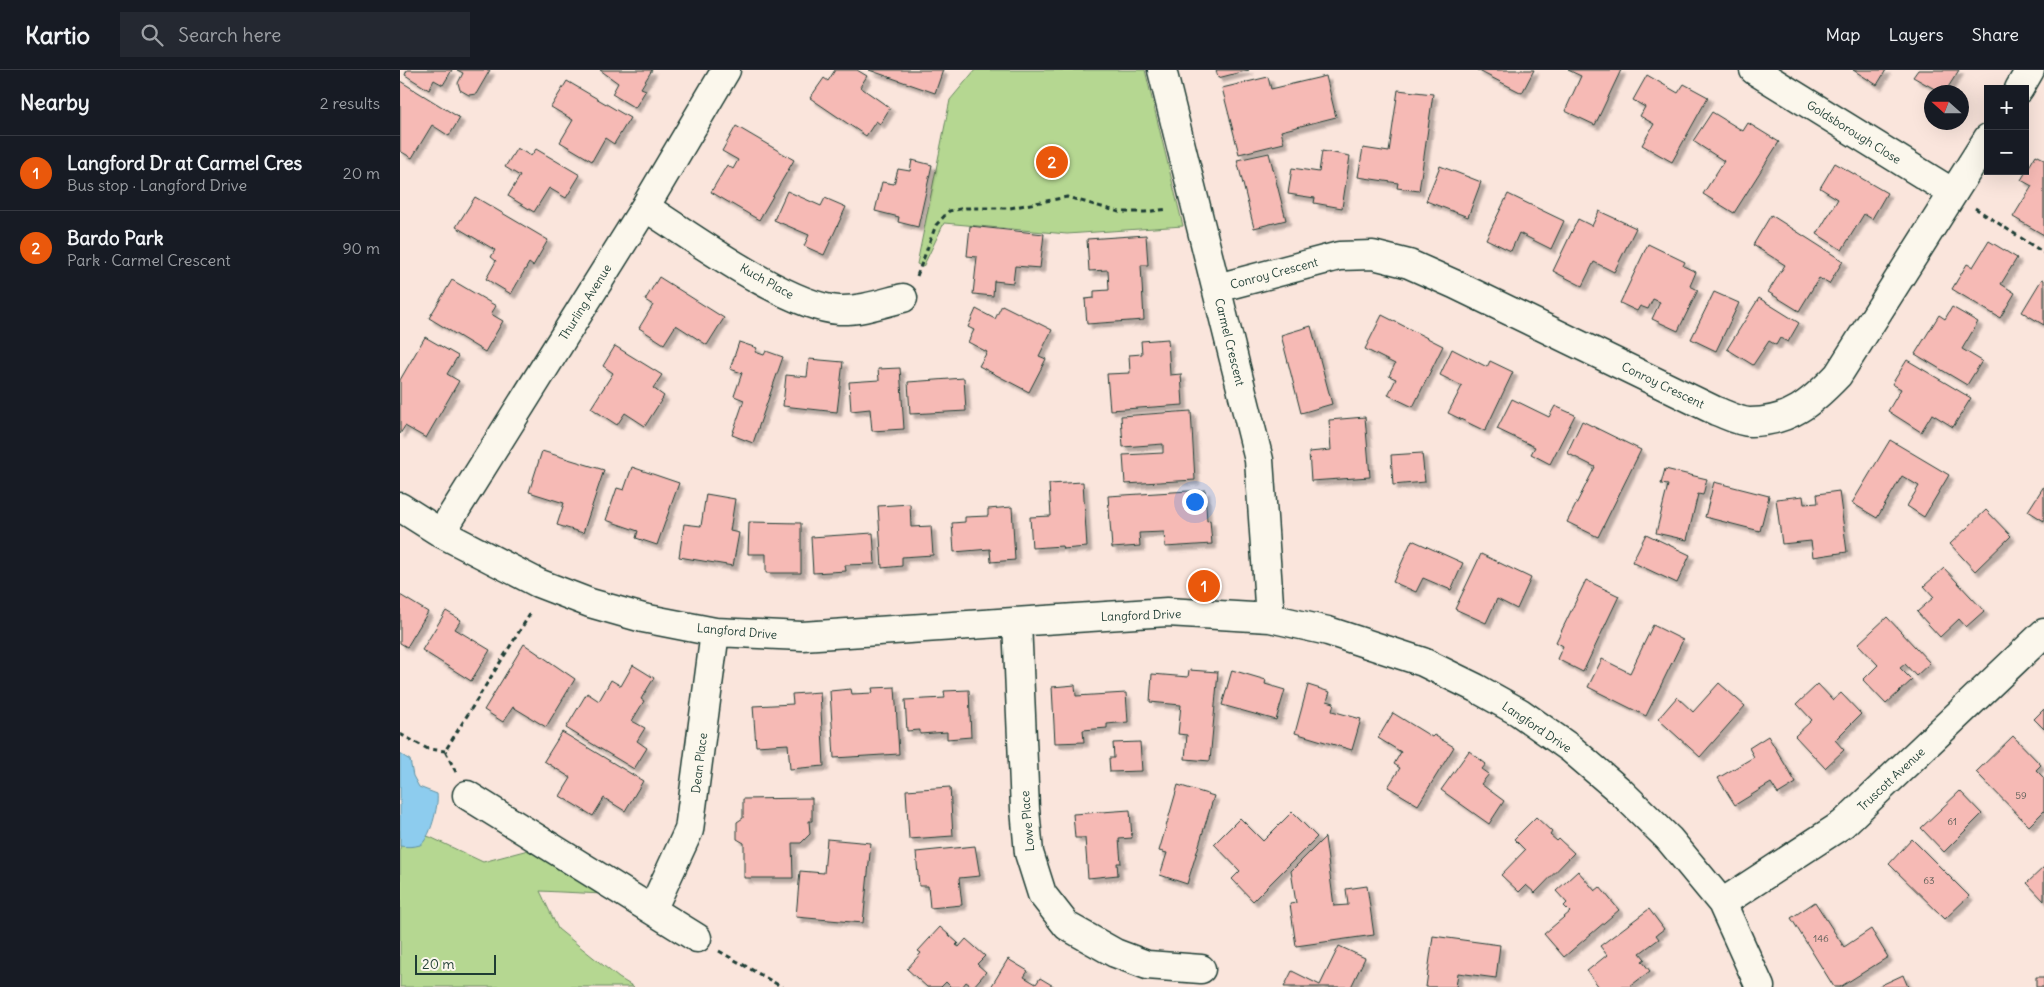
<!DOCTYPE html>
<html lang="en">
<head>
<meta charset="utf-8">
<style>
  :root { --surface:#171b24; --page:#242831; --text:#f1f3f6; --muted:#9ea1a6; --line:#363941; --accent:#ea580c }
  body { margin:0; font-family:Delius,sans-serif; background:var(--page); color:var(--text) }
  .controls { position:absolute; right:15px; top:15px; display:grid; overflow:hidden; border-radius:0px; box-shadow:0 5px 20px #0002 }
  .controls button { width:45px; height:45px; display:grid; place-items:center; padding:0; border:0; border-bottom:1px solid var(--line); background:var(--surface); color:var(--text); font:25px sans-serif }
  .compass { position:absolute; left:1524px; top:15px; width:45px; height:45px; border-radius:50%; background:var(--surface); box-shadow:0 5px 20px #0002; rotate:291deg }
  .scale { position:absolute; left:15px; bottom:12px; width:81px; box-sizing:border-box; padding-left:5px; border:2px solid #1f3d34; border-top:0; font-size:14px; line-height:18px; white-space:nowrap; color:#1f3d34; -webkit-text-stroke:4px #fbf7ec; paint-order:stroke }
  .you { position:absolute; left:794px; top:431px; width:18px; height:18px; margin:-12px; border:4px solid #fff; border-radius:50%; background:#1a73e8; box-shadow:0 0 0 8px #1a73e833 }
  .badge { display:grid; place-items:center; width:32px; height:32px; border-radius:50%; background:var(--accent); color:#fff; font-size:16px; font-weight:700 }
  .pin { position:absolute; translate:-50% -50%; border:2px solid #fff; box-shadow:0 1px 5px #0006 }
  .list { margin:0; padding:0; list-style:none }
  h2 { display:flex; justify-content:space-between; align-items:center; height:65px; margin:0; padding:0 20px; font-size:21px }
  h2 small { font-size:16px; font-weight:400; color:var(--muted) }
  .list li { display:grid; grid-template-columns:32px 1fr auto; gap:15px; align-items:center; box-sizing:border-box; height:75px; padding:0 20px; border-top:1px solid var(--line) }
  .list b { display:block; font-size:19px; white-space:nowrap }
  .list p { margin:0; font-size:16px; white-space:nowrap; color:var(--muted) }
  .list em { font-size:16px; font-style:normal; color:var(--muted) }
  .icon { flex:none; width:28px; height:28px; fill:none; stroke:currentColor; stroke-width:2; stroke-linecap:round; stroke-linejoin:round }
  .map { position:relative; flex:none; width:1644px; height:917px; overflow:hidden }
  header { display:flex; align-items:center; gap:30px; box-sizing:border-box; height:70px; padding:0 25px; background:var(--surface); border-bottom:1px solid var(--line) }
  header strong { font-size:24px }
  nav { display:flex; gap:28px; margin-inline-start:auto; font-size:18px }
  .search { width:350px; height:45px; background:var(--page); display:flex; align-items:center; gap:12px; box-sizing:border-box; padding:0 18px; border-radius:0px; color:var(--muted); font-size:19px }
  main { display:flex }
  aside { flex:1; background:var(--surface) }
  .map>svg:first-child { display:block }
  .green { fill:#b5d791; stroke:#6a8a62 }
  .water { fill:#8dccee; stroke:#6193a4 }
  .building { fill:#f6bab5; stroke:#1f3d34; filter:url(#shadow) }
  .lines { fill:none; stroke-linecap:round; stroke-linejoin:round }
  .minor-casing { stroke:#1f3d34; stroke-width:31 }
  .path { stroke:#1f3d34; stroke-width:3; stroke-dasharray:5 4; stroke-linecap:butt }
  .minor { stroke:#fbf7ec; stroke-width:28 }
  .labels { text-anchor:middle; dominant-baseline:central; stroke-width:5; stroke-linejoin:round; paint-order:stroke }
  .number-label { font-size:10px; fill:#555c54 }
  .street-label { font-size:12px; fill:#1f3d34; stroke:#fbf7ec }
</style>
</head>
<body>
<header>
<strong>Kartio</strong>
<div class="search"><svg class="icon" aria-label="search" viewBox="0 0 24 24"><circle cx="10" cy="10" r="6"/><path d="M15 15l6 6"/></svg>Search here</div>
<nav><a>Map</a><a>Layers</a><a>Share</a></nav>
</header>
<main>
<aside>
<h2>Nearby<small>2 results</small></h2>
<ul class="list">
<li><span class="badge">1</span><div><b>Langford Dr at Carmel Cres</b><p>Bus stop · Langford Drive</p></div><em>20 m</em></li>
<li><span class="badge">2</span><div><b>Bardo Park</b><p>Park · Carmel Crescent</p></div><em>90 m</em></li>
</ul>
</aside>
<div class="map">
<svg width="1644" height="917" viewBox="0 0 1644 917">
  <defs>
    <filter id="shadow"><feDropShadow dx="4.5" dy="4.5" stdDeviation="1" flood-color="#0004"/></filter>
  </defs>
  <rect width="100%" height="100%" fill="#fae5dc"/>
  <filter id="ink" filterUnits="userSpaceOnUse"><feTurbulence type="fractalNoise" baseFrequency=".02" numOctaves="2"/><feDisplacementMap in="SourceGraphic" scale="10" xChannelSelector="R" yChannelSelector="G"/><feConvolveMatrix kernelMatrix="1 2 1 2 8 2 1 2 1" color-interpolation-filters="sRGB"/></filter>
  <g filter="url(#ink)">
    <path class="green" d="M575,0H745L783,156L667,164L544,153L523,197L517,194L550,30Z
      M0,760L30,767L83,792L128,780L203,824L140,821L158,859L219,908L234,917H0Z"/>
    <path class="water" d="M0,684L10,690L13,706L19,717L37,724C39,735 30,770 20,775C14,777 6,777 0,776Z"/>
    <path class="building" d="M7,0H52L43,15L34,10L29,20L5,5Z
      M57,0H90L76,24L69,25L60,20L58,13L63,3Z
      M200,0H252L241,18L246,20L235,38L212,24L218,13Z
      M435,0H457L467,6L460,17L490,38L480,54L476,51L466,66L410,28L424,8L428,11Z
      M469,0H543L535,23Z
      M816,0H849L818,8Z
      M1077,0H1134L1122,23Z
      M1168,0H1221L1195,55L1165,41L1181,6Z
      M1453,0H1486L1477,15Z
      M1518,0H1559L1545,22H1540L1513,7Z
      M1247,5L1278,23L1284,14L1308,27L1272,92L1242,75L1254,54L1240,46L1245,37L1233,30Z
      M926,6L936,47L881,61L884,73L839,84L822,18L868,7L871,19Z
      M0,11L60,48L49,66L32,55L12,88L0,81Z
      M167,11L230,48L214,74L205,68L192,91L160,72L173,50L151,37Z
      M998,20L1033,24L1019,121L997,118L998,113L958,107L963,78L989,82Z
      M1312,42L1343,61L1348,53L1379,72L1334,143L1303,124L1324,91L1293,71Z
      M336,56L394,90L359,150L311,122L327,95L333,99L338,90L322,81Z
      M117,78L131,86L136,79L180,105L166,128L149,118L134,142L108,126L120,106L105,97Z
      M922,81L950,86L942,138L914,133L915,128L888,124L892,98L919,102Z
      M869,83L886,150L854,158L837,90Z
      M1636,85L1644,89V165L1613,147L1632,116L1621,110Z
      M512,90L532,95L518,157L498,152L499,147L475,141L482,112L494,114L498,99L510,101Z
      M1435,93L1487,123L1472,149L1464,144L1442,180L1417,164L1438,129L1420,118Z
      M1040,96L1081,112L1068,147L1026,131Z
      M387,121L421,136L425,128L446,137L424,185L404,176L409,165L374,150Z
      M1108,124L1164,151L1151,179L1119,163L1111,181L1086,169Z
      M75,127L148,170L133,196L129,193L111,224L86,209L96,191L91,187L95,180L56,157Z
      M1199,141L1236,158L1214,202L1194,192L1182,216L1153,201L1178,149L1192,156Z
      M1371,145L1443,191L1429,214L1419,208L1399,241L1368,222L1385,195L1353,175Z
      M570,156L644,164L640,198L615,196L613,213L594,211L593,226L573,224L577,187L567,186Z
      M746,165L748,195H741L744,250L687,254L685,229L694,228V221L709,220L708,200L689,201L687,169Z
      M1589,171L1617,188L1601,214L1615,223L1600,248L1552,219L1567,194L1573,197Z
      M1248,174L1285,192L1283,196L1296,202L1290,216L1298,220L1278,261L1252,249L1260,232L1253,229L1248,239L1240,236L1237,241L1220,233Z
      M259,207L324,248L307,275L276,255L264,274L239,258L253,235L245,230Z
      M1642,209L1644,210V255L1622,242Z
      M52,210L96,236L91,244L103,251L85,282L29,248Z
      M1314,222L1339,233L1316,281L1291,269Z
      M1359,228L1399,253L1388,272L1380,268L1376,275L1369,271L1353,295L1327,279Z
      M602,235L652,260L639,286L646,289L629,322L579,296L587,282L568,272L574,260L568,257L576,239L595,249Z
      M1552,237L1578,252L1562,279L1582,291L1567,315L1515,284L1539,245L1545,249Z
      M982,245L1043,276L1013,337L988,325L996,309L989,306L995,294L965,279Z
      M911,256L932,334L901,343L881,265Z
      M25,267L58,286L47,304L59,311L26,368L5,356L0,364V310Z
      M768,269L770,305L781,304L783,335L710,340L707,304L730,303L729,285L742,284L741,271Z
      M339,272L357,278L355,282L364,285L366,281L383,287L353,373L332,365L344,330L334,326L342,303L330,299Z
      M215,276L262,305L253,318L264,326L245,356L225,343L217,355L191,338L213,303L203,296Z
      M1052,279L1087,297L1090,291L1113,302L1085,361L1048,343L1062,316L1040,305Z
      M409,289L443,292L437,342L383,336L386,305L407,307Z
      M1507,290L1571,328L1553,357L1532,344L1521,362L1488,341L1501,319L1492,314Z
      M500,298L504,359L472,361L470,339L451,341L449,312L479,310L478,299Z
      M564,308L566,341L510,344L508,312Z
      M1112,329L1149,347L1155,336L1175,345L1150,394L1131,384L1135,377L1097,359Z
      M791,341L795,410L725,414L723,385L763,383V374L723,377L721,346Z
      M965,347L970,407L911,411L909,382L931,380L929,350Z
      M1182,351L1241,380L1198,467L1167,452L1195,397L1167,383Z
      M1490,370L1549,405L1524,447L1507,436L1519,416L1502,406L1477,448L1452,433Z
      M142,381L204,400L183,463L157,455L164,433L129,422Z
      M1022,383L1025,412L993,415L991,385Z
      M232,397L279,413L257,475L236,468L238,461L206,450L217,418L224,420Z
      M1265,399L1307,409L1303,425L1298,424L1287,470L1256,463L1268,415L1261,414Z
      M683,412L687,477L663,479L662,476L632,478L630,447L651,446L649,414Z
      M1314,412L1369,426L1360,461L1305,447Z
      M1644,416V451L1628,441Z
      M805,420L807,451L810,450L812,474L765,477L764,462L739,463L740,476L712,478L708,426Z
      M1439,421L1447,482L1413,487L1411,471L1382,474L1376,429L1403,426L1404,434L1418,433L1417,424Z
      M306,424L335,429L330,461L339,463L333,496L279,487L284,454L301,456Z
      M510,434L511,457L531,456L533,485L502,487V496L482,498L478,436Z
      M612,437L615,490L591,492L590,479L554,482L552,453L565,452V447L588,446V439Z
      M1586,440L1611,466L1575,501L1550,474Z
      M349,452L401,453V503H366V484H348Z
      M473,463L475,494L445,495L446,501L413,503L411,467Z
      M1246,464L1290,485L1277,513L1232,492Z
      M1012,470L1063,493L1051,520L1023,508L1016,522L993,512Z
      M1081,484L1131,508L1117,539L1097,529L1086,553L1055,539Z
      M1544,498L1584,541L1566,557L1559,549L1540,567L1517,542L1534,527L1524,516Z
      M1186,510L1219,526L1183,602L1157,589L1163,576L1156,572Z
      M0,525L28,542L7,577L0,573Z
      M46,541L61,550L55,559L90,580L71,611L22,580Z
      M1487,547L1530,593L1516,606L1505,594L1500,598L1512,610L1486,634L1463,610L1478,595L1458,574Z
      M1253,555L1283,570L1246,646L1188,617L1202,589L1230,603Z
      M124,574L175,609L146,657L113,637L103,652L84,640Z
      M233,595L254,608L241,629L244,631L232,651L245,658L237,671L247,678L234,699L166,658L187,623L199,631L211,610L221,616Z
      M789,600L818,602L810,691L785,689L787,665L778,664L781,635L750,632L752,604L788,607Z
      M832,600L866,610L865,614L885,620L876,650L822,635Z
      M1319,613L1345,636L1300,687L1258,649L1277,627L1293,642Z
      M1418,614L1433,630L1441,623L1461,644L1435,670L1444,680L1425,698L1395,666L1412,650L1397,634Z
      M675,615L676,626L726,623L728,652L707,654V658L683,660L684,672L655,673L652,617Z
      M908,615L930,622L927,631L934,633L932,641L961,649L952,680L895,663Z
      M495,617L499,684L434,688L430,621L451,619L452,624L473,623L472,618Z
      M569,620L571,667L547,669V662L520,664V660L507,661L505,630L545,628L544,621Z
      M420,622L424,696L390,699L388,674L356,676L353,636L393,634L392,624Z
      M1644,639V659L1634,649Z
      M993,643L1032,667L1034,665L1054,677L1018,735L988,717L1000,698L994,694L1001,682L978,668Z
      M162,662L243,711L225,741L204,728L193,746L160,726L171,708L144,691Z
      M1368,666L1396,713L1378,724L1371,713L1335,735L1318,708L1354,687L1349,678Z
      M1613,666L1641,695L1636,700L1644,708V741L1629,756L1576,702Z
      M740,672L742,701L710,702L709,688H714L713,673Z
      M1069,681L1086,694L1082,699L1089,704L1081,714L1104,731L1089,754L1041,720Z
      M778,715L814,726L787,814L760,805L767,783L759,781Z
      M550,717L553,766L509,769L506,720Z
      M1560,721L1582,744L1544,782L1521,758Z
      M412,728V751H409L410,764L401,773H392L393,808H344V773L337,769V752L343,748V729Z
      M730,740L732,768L719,769L721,793H717L718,805L688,808L685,768H675L673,744Z
      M892,742L917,767L853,831L832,809L840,801L814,774L840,748L863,771Z
      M1136,747L1152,762L1150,765L1157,771L1159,769L1174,783L1135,823L1126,815L1119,822L1101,805L1125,780L1114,769Z
      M925,767L934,836L948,835L946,819L967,816L974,865L896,876L890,834L896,833L891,801Z
      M427,769L471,773L463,853L396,847L400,801L424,803Z
      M1512,769L1569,826L1545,849L1489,794Z
      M575,776L580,806L559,808L562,835L530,838L528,816H519L516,782Z
      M1644,797V831L1627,813Z
      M1178,801L1195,821L1200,817L1219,840L1164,887L1144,864L1170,842L1164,836L1167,833L1156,821Z
      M1415,832L1444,877L1471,859L1488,887L1440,917H1434L1391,848Z
      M1249,839L1264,859L1256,865L1259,869L1240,883L1245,889L1242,891L1250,901L1229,917H1199L1187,901L1207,885L1200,876Z
      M540,857L558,873L556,875L559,877L566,869L585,886L577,894L586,902L573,917L566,912L562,917H551L546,912L541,917H527L507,899L521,883L518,881Z
      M1033,866L1100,875L1096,908L1058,903L1056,917H1026Z
      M939,876L965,888L951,917H884L892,901L920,915Z
      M608,889L628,901L624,907L636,914L640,908L655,917H591Z
      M1503,905L1508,917H1477Z
      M1636,907H1644V917H1636Z"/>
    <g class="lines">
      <g class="minor-casing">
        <path id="minor" d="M762,0L859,390L870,548
          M1354,0L1553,123
          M1619,19L1630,0
          M245,137C291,166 387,237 439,240C460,241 483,233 503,228
          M817,218L939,186L973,185L1009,194L1054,214L1316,341C1327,345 1340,352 1350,352C1390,352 1412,332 1438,305L1588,68
          M0,437L41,463L138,513L190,533L243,548L315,562L402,566L767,542L870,548L928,561L1023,592L1076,618L1119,642L1170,678L1220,721L1269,769L1322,833L1360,917
          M41,463L245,137L326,0
          M617,552L625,739L629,783L642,824L667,856L715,883L747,895L801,899
          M67,725L297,868
          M1322,833L1443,754L1644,563
          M252,840L289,760L315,562"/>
      </g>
      <path class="path" d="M1575,138L1644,183
        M517,206L536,155L549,141L566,138H610L667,127L719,142H745L768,139
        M0,664L28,679L45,681
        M56,702L45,681L132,541
        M319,881L382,917"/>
      <use href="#minor" class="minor"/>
    </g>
  </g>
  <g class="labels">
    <g class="number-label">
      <text x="1621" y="725">59</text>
      <text x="1552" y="751">61</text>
      <text x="1529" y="810">63</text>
      <text x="1421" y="868">146</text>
    </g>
    <g class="street-label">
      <text transform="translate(1454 62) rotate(32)">Goldsborough Close</text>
      <text transform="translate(874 203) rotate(-15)">Conroy Crescent</text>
      <text transform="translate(367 211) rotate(29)">Kuch Place</text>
      <text transform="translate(185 232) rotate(-58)">Thurling Avenue</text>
      <text transform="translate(830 272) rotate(76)">Carmel Crescent</text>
      <text transform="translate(1263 315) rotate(26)">Conroy Crescent</text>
      <text transform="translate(741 545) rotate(-2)">Langford Drive</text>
      <text transform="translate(337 561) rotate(5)">Langford Drive</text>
      <text transform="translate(1137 657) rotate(34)">Langford Drive</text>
      <text transform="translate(299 693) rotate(-83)">Dean Place</text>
      <text transform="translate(1491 709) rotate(-43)">Truscott Avenue</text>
      <text transform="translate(627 751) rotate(-95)">Lowe Place</text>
    </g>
  </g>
</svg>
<div class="controls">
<button>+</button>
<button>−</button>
</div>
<svg class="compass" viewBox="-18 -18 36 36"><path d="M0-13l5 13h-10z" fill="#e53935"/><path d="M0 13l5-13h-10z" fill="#9ea1a6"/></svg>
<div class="scale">20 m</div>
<div class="you"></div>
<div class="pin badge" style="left:804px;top:516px">1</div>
<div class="pin badge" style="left:652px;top:92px">2</div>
</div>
</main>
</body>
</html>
